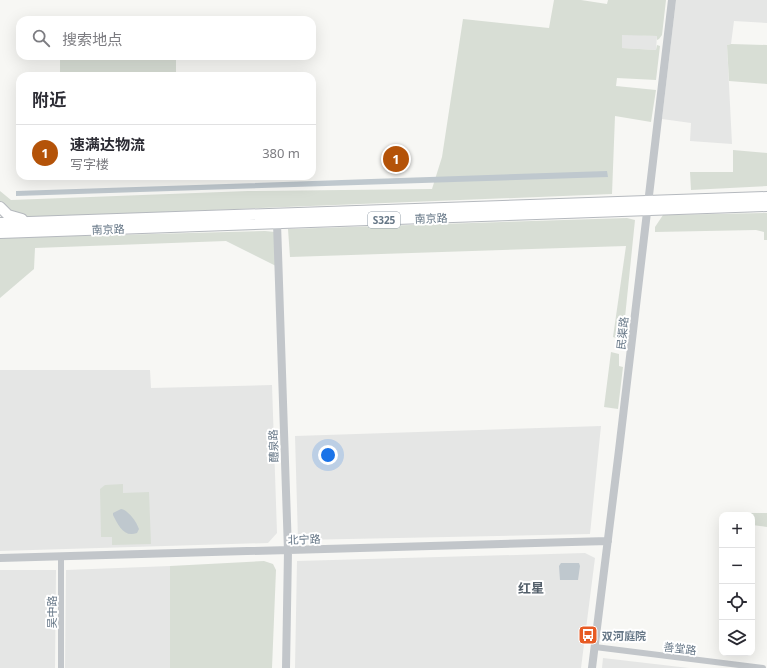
<!DOCTYPE html>
<html lang="zh">
<head>
<meta charset="utf-8">
<style>
  :root { --surface:#fff; --page:#f7f7f7; --text:#2b2b33; --muted:#7c7c81; --line:#e1e1e2; --accent:#b45309 }
  body { margin:0; font-family:"Noto Sans","Noto Sans SC",sans-serif; background:var(--page); color:var(--text) }
  .controls { position:absolute; right:12px; bottom:12px; display:grid; overflow:hidden; border-radius:8px; box-shadow:0 4px 16px #0002 }
  .controls button { width:36px; height:36px; display:grid; place-items:center; padding:0; border:0; border-bottom:1px solid var(--line); background:var(--surface); color:var(--text); font:20px sans-serif }
  .you { position:absolute; left:328px; top:455px; width:14px; height:14px; margin:-10px; border:3px solid #fff; border-radius:50%; background:#1a73e8; box-shadow:0 0 0 6px #1a73e833 }
  .badge { display:grid; place-items:center; width:26px; height:26px; border-radius:50%; background:var(--accent); color:#fff; font-size:13px; font-weight:700 }
  .pin { position:absolute; translate:-50% -50%; border:2px solid #fff; box-shadow:0 1px 4px #0006 }
  .list { margin:0; padding:0; list-style:none }
  h2 { display:flex; justify-content:space-between; align-items:center; height:52px; margin:0; padding:0 16px; font-size:17px }
  h2 small { font-size:13px; font-weight:400; color:var(--muted) }
  .list li { display:grid; grid-template-columns:26px 1fr auto; gap:12px; align-items:center; box-sizing:border-box; height:56px; padding:0 16px; border-top:1px solid var(--line) }
  .list b { display:block; font-size:15px; white-space:nowrap }
  .list p { margin:0; font-size:13px; white-space:nowrap; color:var(--muted) }
  .list em { font-size:13px; font-style:normal; color:var(--muted) }
  .icon { flex:none; width:22px; height:22px; fill:none; stroke:currentColor; stroke-width:2; stroke-linecap:round; stroke-linejoin:round }
  .map { position:relative; flex:none; width:767px; height:668px; overflow:hidden }
  .search { position:absolute; background:var(--surface); box-shadow:0 4px 16px #0002; left:16px; top:16px; width:300px; height:44px; display:flex; align-items:center; gap:10px; box-sizing:border-box; padding:0 14px; border-radius:12px; color:var(--muted); font-size:15px }
  .panel { position:absolute; background:var(--surface); box-shadow:0 4px 16px #0002; left:16px; top:72px; width:300px; height:108px; border-radius:12px }
  .map>svg:first-child { display:block }
  .built { fill:#e5e6e5 }
  .green { fill:#d8ded5 }
  .water { fill:#bfc8ce }
  .lines { fill:none; stroke-linecap:round; stroke-linejoin:round }
  .primary-casing { stroke:#b5b9be; stroke-width:12 }
  .minor { stroke:#c2c6ca; stroke-width:6 }
  .tertiary { stroke:#c2c6ca; stroke-width:8 }
  .primary { stroke:#fff; stroke-width:10 }
  .labels { text-anchor:middle; dominant-baseline:central; stroke-width:4; stroke-linejoin:round; paint-order:stroke }
  .shield { fill:#fff; stroke:#939faa; stroke-width:1 }
  .shield-label { font-size:10px; font-weight:bold; fill:#657686 }
  .street-label { font-size:11px; fill:#657686; stroke:#fff }
  .poi-label { font-size:11px; font-weight:bold; fill:#657686; stroke:#fff; text-anchor:start }
  .quarter-label { font-size:13px; font-weight:bold; fill:#535f6a; stroke:#fff }
</style>
</head>
<body>
<div class="map">
<svg width="767" height="668" viewBox="0 0 767 668">
  <rect width="100%" height="100%" fill="#f7f7f4"/>
  <path class="built" d="M676,0H767V23L734,21L731,44L727,45L732,144L690,141L691,123L662,119Z
    M622,34L657,36L656,50L622,48Z
    M0,370H150L151,388L272,385L277,533L268,543L0,551Z
    M601,426L590,534L298,540L295,436Z
    M585,553L595,558L581,668H295L297,561Z
    M170,566V668H65L66,570Z
    M0,570H56L55,668H0Z
    M603,658L689,668H602Z"/>
  <path class="green" d="M554,0H581L607,4L608,0H666L662,35L659,39L657,40V36L622,35V48L656,50L657,45L660,46L656,80L617,78L616,86L656,90L651,122L615,116L612,194L39,217C23,217 13,214 0,204V191L11,200L248,191L432,189L442,157L463,19L549,28Z
    M731,44L767,45V84L729,81L727,45Z
    M60,56H176V76H60Z
    M733,150L767,153V186L691,190L690,172H733Z
    M767,213V240H764V232L756,230L655,232V227L663,215Z
    M627,218L635,220L623,337L619,339L613,337L626,246L290,257L288,229Z
    M265,231L275,232L276,266L226,241L35,248L34,269L0,298V238Z
    M611,352L619,354V366L623,367L618,409L604,407Z
    M123,484V493L149,492L151,544L112,545V537H101L100,489L105,485Z
    M725,513H767V527L752,525V515H725Z
    M264,561L273,564L276,570L272,668H170V566Z"/>
  <path class="water" d="M607,171L608,177L16,196V191Z
    M121,509C128,510 137,522 139,529L137,533C124,538 118,525 113,515V513Z
    M561,563H579L580,566L578,580H560L559,566Z"/>
  <g class="lines">
    <g class="primary-casing">
      <path id="primary" d="M0,207L8,215L22,219
        M0,223L767,197
        M0,233L767,206"/>
    </g>
    <path class="minor" d="M595,647L763,668
      M61,668V557"/>
    <path class="tertiary" d="M277,223L288,551L286,668
      M0,558L608,541
      M592,668L619,450L672,0"/>
    <use href="#primary" class="primary"/>
  </g>
  <defs>
    <g id="bus-square" transform="scale(1)"><rect x="-9" y="-9" width="18" height="18" rx="4" fill="#e75b24" stroke="#fff"/><path d="M-5-6H5V4H4V6H2V4H-2V6H-4V4H-5ZM-3.5-4V0h7V-4ZM-3.5 1.2v1.5H-2V1.2ZM2 1.2v1.5H3.5V1.2Z" fill="#fff"/></g>
  </defs>
  <g fill-rule="evenodd">
    <use href="#bus-square" x="588" y="635"/>
  </g>
  <g class="labels">
    <rect class="shield" x="368" y="212" width="32" height="16" rx="3"/>
    <g class="shield-label">
      <text x="384" y="220">S325</text>
    </g>
    <g class="street-label">
      <text transform="translate(431 218) rotate(-2)">南京路</text>
      <text transform="translate(108 229) rotate(-2)">南京路</text>
      <text transform="translate(622 333) rotate(-84)">民渠路</text>
      <text transform="translate(273 446) rotate(-92)">醴泉路</text>
      <text transform="translate(304 539) rotate(-2)">北宁路</text>
      <text transform="translate(51 612) rotate(-90)">吴中路</text>
      <text transform="translate(680 648) rotate(7)">善堂路</text>
    </g>
    <g class="poi-label">
      <text x="602" y="635">双河庭院</text>
    </g>
    <g class="quarter-label">
      <text x="531" y="588">红星</text>
    </g>
  </g>
</svg>
<div class="controls">
<button>+</button>
<button>−</button>
<button><svg class="icon" aria-label="locate" viewBox="0 0 24 24"><circle cx="12" cy="12" r="6"/><path d="M12 2v4M12 18v4M2 12h4M18 12h4"/></svg></button>
<button><svg class="icon" aria-label="layers" viewBox="0 0 24 24"><path d="M12 4l9 5-9 5-9-5zM3 14l9 5 9-5"/></svg></button>
</div>
<div class="you"></div>
<div class="pin badge" style="left:396px;top:159px">1</div>
<div class="search"><svg class="icon" aria-label="search" viewBox="0 0 24 24"><circle cx="10" cy="10" r="6"/><path d="M15 15l6 6"/></svg>搜索地点</div>
<section class="panel">
<h2>附近<small></small></h2>
<ul class="list">
<li><span class="badge">1</span><div><b>速满达物流</b><p>写字楼</p></div><em>380 m</em></li>
</ul>
</section>
</div>
</body>
</html>
